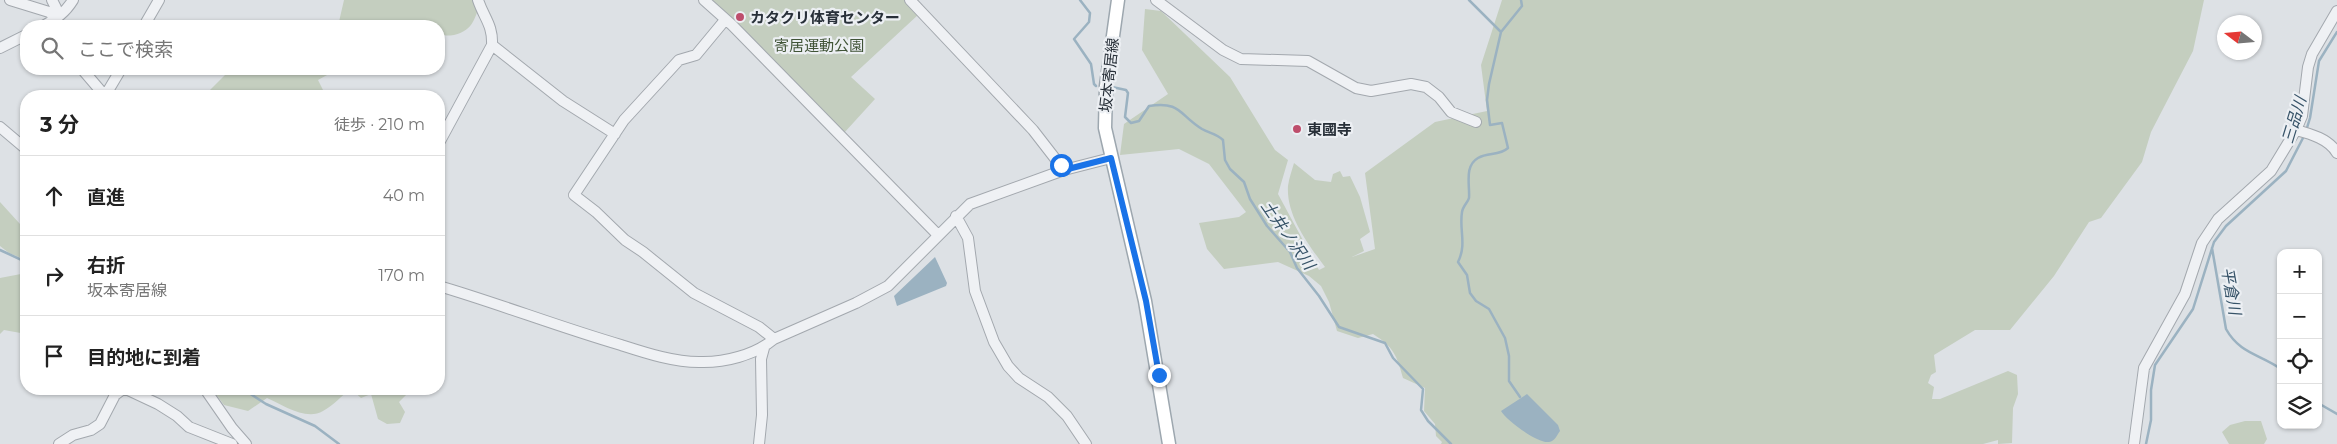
<!DOCTYPE html>
<html lang="ja">
<head>
<meta charset="utf-8">
<style>
  :root { --surface:#fff; --page:#f6f6f6; --text:#222; --muted:#767676; --line:#e0e0e0 }
  body { margin:0; font-family:Montserrat,"Noto Sans JP",sans-serif; background:var(--page); color:var(--text) }
  .controls { position:absolute; right:15px; bottom:15px; display:grid; overflow:hidden; border-radius:10px; box-shadow:0 1px 4px #0004 }
  .controls button { width:45px; height:45px; display:grid; place-items:center; padding:0; border:0; border-bottom:1px solid var(--line); background:var(--surface); color:var(--text); font:25px sans-serif }
  .compass { position:absolute; left:2217px; top:15px; width:45px; height:45px; border-radius:50%; background:var(--surface); box-shadow:0 1px 4px #0004; rotate:286deg }
  .stop { position:absolute; width:15px; height:15px; margin:-11px; border:4px solid #1a73e8; border-radius:50%; background:#fff }
  .stop.end { background:#1a73e8; border-color:#fff; box-shadow:0 1px 5px #0008 }
  .list { margin:0; padding:0; list-style:none }
  h2 { display:flex; justify-content:space-between; align-items:center; height:65px; margin:0; padding:0 20px; font-size:21px }
  h2 small { font-size:16px; font-weight:400; color:var(--muted) }
  .list li { display:grid; grid-template-columns:32px 1fr auto; gap:15px; align-items:center; box-sizing:border-box; height:80px; padding:0 20px; border-top:1px solid var(--line) }
  .list b { display:block; font-size:19px; white-space:nowrap }
  .list p { margin:0; font-size:16px; white-space:nowrap; color:var(--muted) }
  .list em { font-size:16px; font-style:normal; color:var(--muted) }
  .icon { flex:none; width:28px; height:28px; fill:none; stroke:currentColor; stroke-width:2; stroke-linecap:round; stroke-linejoin:round }
  .map { position:relative; flex:none; width:2337px; height:444px; overflow:hidden }
  .search { position:absolute; background:var(--surface); box-shadow:0 1px 4px #0004; left:20px; top:20px; width:425px; height:55px; display:flex; align-items:center; gap:12px; box-sizing:border-box; padding:0 18px; border-radius:20px; color:var(--muted); font-size:19px }
  .panel { position:absolute; background:var(--surface); box-shadow:0 1px 4px #0004; left:20px; top:90px; width:425px; height:305px; border-radius:20px }
  .map>svg:first-child { display:block }
  .green { fill:#c4cebf }
  .water { fill:#9bb2c1 }
  .lines { fill:none; stroke-linecap:round; stroke-linejoin:round }
  .stream { stroke:#9bb2c1; stroke-width:2.5 }
  .minor-casing { stroke:#a3a8ae; stroke-width:12 }
  .major-casing { stroke:#9da7af; stroke-width:15 }
  .minor { stroke:#eff1f4; stroke-width:10 }
  .major { stroke:#fff; stroke-width:12 }
  .route { stroke:#1a73e8; stroke-width:6 }
  .poi-dot { fill:#be4e6c; stroke:#eceff3; stroke-width:2 }
  .labels { text-anchor:middle; dominant-baseline:central; stroke-width:4.5; stroke-linejoin:round; paint-order:stroke }
  .poi-label { font-size:15px; font-weight:bold; fill:#283039; stroke:#eceff3; text-anchor:start }
  .park-label { font-size:15px; fill:#405437; stroke:#eceff3 }
  .street-label { font-size:15px; fill:#283039; stroke:#eceff3 }
  .water-label { font-size:16px; font-style:italic; fill:#375368; stroke:#eceff3 }
</style>
</head>
<body>
<div class="map">
<svg width="2337" height="444" viewBox="0 0 2337 444">
  <rect width="100%" height="100%" fill="#dde1e5"/>
  <path class="green" d="M344,0H482C474,17 475,30 454,35C447,36 445,36 439,33V26H338Z
    M711,0H905L919,14L851,77L875,99L844,133Z
    M1502,0H2204L2193,51L2151,132L2142,162L2101,218L2089,222L2054,276L2010,330H1975L1934,355L1936,372L1931,375L1928,383L1934,387L1932,399H1940L2008,371L2017,375L2018,394L2013,408L2012,443L1998,444V440L1983,444H1441L1442,442L1436,436L1435,424L1424,411L1425,388L1403,378C1397,356 1394,347 1373,334L1358,338L1337,331L1329,302L1321,286L1309,276L1278,262L1224,269L1207,249L1199,223L1239,217L1246,212L1209,164L1179,149L1120,155L1124,124L1168,94L1142,50L1145,9L1161,11L1230,77L1275,150L1288,160L1278,194L1319,270L1325,267C1309,245 1286,216 1288,186C1289,178 1292,170 1294,163L1315,180L1331,182L1333,174L1340,171L1343,177L1350,176L1360,197L1370,232L1360,239L1364,251L1352,257L1375,249L1365,173L1435,122L1487,111L1481,65Z
    M274,69H338L318,80L326,96H204L226,74Z
    M0,202L20,224V235L26,242V260L9,253L0,246Z
    M26,273V334L4,330L0,334V278Z
    M212,389H418L410,391L399,402L405,412L400,423L387,424L378,419L371,394L361,398L351,389C342,395 333,406 323,411C306,421 283,405 267,398L248,411L224,405Z
    M2245,421H2261L2267,439L2264,444H2229L2222,432L2230,425Z"/>
  <path class="water" d="M935,257L947,283L946,286L897,306L894,296Z
    M1527,394L1558,425L1560,431C1557,435 1555,441 1549,442C1538,444 1506,420 1501,411Z"/>
  <g class="lines">
    <path class="stream" d="M1080,0L1090,13L1089,22L1074,39L1091,64L1094,84L1096,86
      M1469,0L1501,32L1489,84L1487,100L1490,125L1502,123L1508,148C1499,156 1488,152 1478,158C1464,166 1470,185 1469,198C1468,202 1463,206 1462,212C1459,230 1467,244 1458,262L1467,275L1470,293L1476,301L1489,309L1505,338L1509,356V381L1520,397
      M1501,32L1522,6L1521,0
      M1112,87L1126,90L1128,93L1125,117L1131,123L1139,121L1149,106C1181,101 1179,115 1202,129C1209,133 1217,134 1223,140L1225,160L1230,169L1244,182L1250,199L1267,226L1290,252L1297,268L1319,296L1339,327L1385,343L1393,358L1423,389L1421,410L1428,421L1451,444
      M2306,131L2310,118L2319,61L2337,32
      M2212,248L2226,329C2240,354 2260,354 2281,369
      M0,250L26,262
      M243,389L266,404L315,426L339,444
      M2318,403L2337,414
      M2146,444L2151,420V390L2155,365L2193,309L2214,242L2226,226L2286,171L2304,136"/>
    <g class="minor-casing">
      <path id="minor" d="M10,0L49,12L56,19
        M52,0L56,8L58,26
        M704,0L732,25L938,235
        M910,0L1033,130L1064,170
        M1156,0L1223,50L1241,59L1308,61L1356,88L1371,91L1411,84L1426,87L1439,97L1451,112L1476,122
        M725,20L696,55L679,60L624,120L574,195L596,212L625,240L643,252L694,293L759,327L774,339
        M43,26C56,19 65,13 73,0
        M144,26L159,0
        M492,45L563,101L615,134
        M0,48L26,35
        M82,69L105,96
        M105,96L121,69
        M0,127L26,149
        M2296,130C2311,134 2329,139 2337,153
        M439,143L492,45C493,25 484,18 478,0
        M956,216L968,238L975,291L994,342L1008,366L1019,378L1048,397L1067,416L1086,444
        M439,286C500,304 559,327 621,345C646,353 673,362 699,362C724,363 755,355 774,339L856,303L888,286L970,204L1064,170L1111,158
        M126,389L158,404L177,416L189,427L232,444
        M205,389L232,428L246,444
        M59,444L73,435L91,430L100,424L115,395L123,389
        M759,444L762,415L761,359L764,348
        M2134,444L2144,368L2185,294L2202,243L2218,219L2271,171L2296,130L2302,116L2308,67L2312,54L2337,11"/>
    </g>
    <g class="major-casing">
      <path id="major" d="M1118,0L1106,86L1105,128L1145,301L1169,444"/>
    </g>
    <use href="#minor" class="minor"/>
    <use href="#major" class="major"/>
  </g>
  <g class="lines">
    <path class="route" d="M1061,165L1064,170L1111,158L1146,301L1159,375"/>
  </g>
  <g class="poi-dot">
    <circle cx="740" cy="17" r="5"/>
    <circle cx="1297" cy="129" r="5"/>
  </g>
  <g class="labels">
    <g class="poi-label">
      <text x="750" y="17">カタクリ体育センター</text>
      <text x="1307" y="129">東國寺</text>
    </g>
    <g class="park-label">
      <text x="819" y="45">寄居運動公園</text>
    </g>
    <g class="street-label">
      <text transform="translate(1109 75) rotate(-84)">坂本寄居線</text>
    </g>
    <g class="water-label">
      <text transform="translate(2294 120) rotate(-73)">三品川</text>
      <text transform="translate(1288 235) rotate(55)">土井ノ沢川</text>
      <text transform="translate(2231 291) rotate(80)">平倉川</text>
    </g>
  </g>
</svg>
<div class="controls">
<button>+</button>
<button>−</button>
<button><svg class="icon" aria-label="locate" viewBox="0 0 24 24"><circle cx="12" cy="12" r="6"/><path d="M12 2v4M12 18v4M2 12h4M18 12h4"/></svg></button>
<button><svg class="icon" aria-label="layers" viewBox="0 0 24 24"><path d="M12 4l9 5-9 5-9-5zM3 14l9 5 9-5"/></svg></button>
</div>
<svg class="compass" viewBox="-18 -18 36 36"><path d="M0-13l5 13h-10z" fill="#e53935"/><path d="M0 13l5-13h-10z" fill="#767676"/></svg>
<div class="stop" style="left:1061px;top:165px"></div>
<div class="stop end" style="left:1159px;top:375px"></div>
<div class="search"><svg class="icon" aria-label="search" viewBox="0 0 24 24"><circle cx="10" cy="10" r="6"/><path d="M15 15l6 6"/></svg>ここで検索</div>
<section class="panel">
<h2>3 分<small>徒歩 · 210 m</small></h2>
<ul class="list">
<li><svg class="icon" aria-label="ahead" viewBox="0 0 24 24"><path d="M12 20V5M6 11l6-6 6 6"/></svg><div><b>直進</b></div><em>40 m</em></li>
<li><svg class="icon" aria-label="right" viewBox="0 0 24 24"><path d="M7 20v-9h11M14 6l5 5-5 5"/></svg><div><b>右折</b><p>坂本寄居線</p></div><em>170 m</em></li>
<li><svg class="icon" aria-label="arrive" viewBox="0 0 24 24"><path d="M6 21V4h12l-3 4 3 4H6"/></svg><div><b>目的地に到着</b></div></li>
</ul>
</section>
</div>
</body>
</html>
